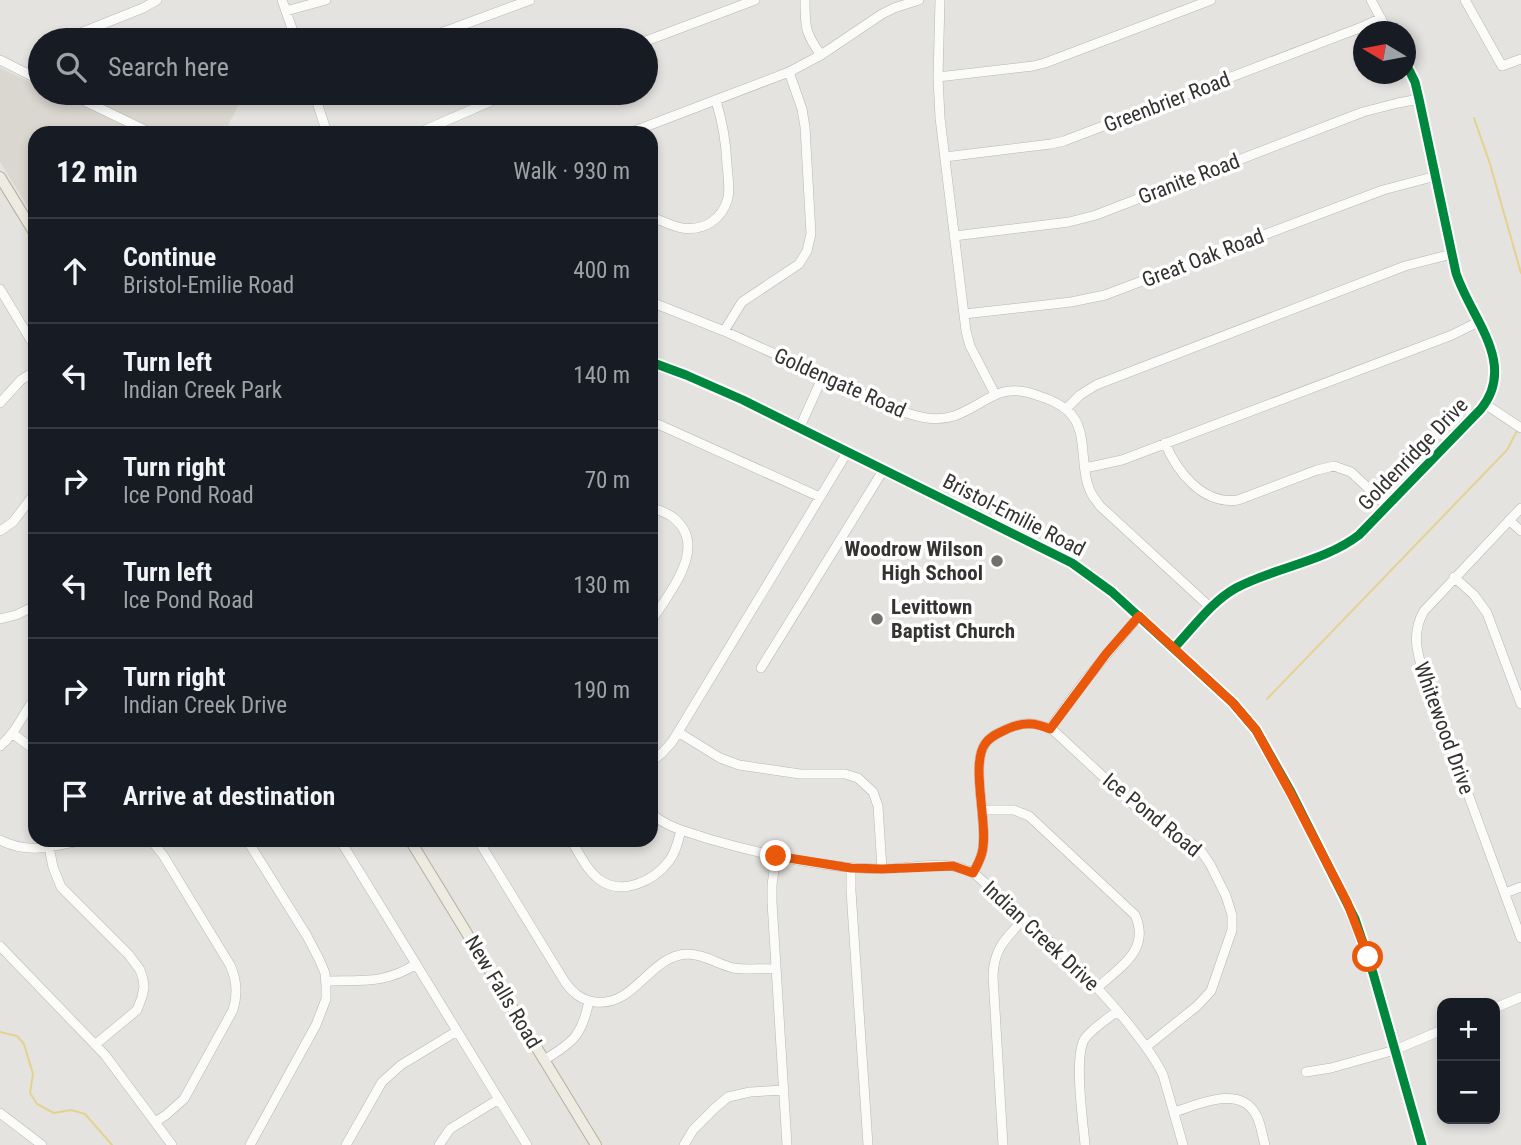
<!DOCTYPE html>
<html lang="en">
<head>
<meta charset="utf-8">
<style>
  :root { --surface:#171b24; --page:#20242c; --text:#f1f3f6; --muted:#9ea1a6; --line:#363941 }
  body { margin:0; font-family:"Roboto Condensed",sans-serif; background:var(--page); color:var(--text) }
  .controls { position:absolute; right:21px; bottom:21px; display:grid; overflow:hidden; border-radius:14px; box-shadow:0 4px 10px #0003 }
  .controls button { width:63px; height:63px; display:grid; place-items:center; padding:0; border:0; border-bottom:2px solid var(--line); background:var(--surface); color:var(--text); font:35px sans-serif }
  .compass { position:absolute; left:1353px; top:21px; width:63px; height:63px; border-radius:50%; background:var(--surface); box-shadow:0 4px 10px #0003; rotate:280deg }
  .stop { position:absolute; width:21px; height:21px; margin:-16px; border:5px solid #ea580c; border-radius:50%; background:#fff }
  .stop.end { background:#ea580c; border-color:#fff; box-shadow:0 2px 7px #0008 }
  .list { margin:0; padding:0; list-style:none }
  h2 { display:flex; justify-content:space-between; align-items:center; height:91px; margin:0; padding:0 28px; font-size:30px }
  h2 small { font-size:23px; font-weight:400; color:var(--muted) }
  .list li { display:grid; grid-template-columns:46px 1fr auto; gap:21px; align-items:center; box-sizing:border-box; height:105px; padding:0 28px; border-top:2px solid var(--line) }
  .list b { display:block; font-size:26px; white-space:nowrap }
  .list p { margin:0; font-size:23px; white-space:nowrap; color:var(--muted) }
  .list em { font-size:23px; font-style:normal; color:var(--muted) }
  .icon { flex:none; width:38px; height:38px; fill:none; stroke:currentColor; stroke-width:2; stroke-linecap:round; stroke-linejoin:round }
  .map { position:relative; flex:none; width:1521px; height:1145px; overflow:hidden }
  .search { position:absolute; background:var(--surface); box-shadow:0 4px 10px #0003; left:28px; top:28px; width:630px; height:77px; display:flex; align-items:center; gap:18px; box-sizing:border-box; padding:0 24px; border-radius:38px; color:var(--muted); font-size:26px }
  .panel { position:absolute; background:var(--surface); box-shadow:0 4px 10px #0003; left:28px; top:126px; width:630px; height:721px; border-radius:21px }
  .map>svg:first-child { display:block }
  .built { fill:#d9d7cf }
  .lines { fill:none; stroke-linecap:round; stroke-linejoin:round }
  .stream { stroke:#e3d290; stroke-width:2 }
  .minor-casing { stroke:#b7b6b4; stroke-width:10 }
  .major-casing { stroke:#b5b09e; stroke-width:12 }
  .minor { stroke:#fbfbfa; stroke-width:9 }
  .major { stroke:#eeece2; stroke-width:10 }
  .cycleway-casing { stroke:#fff; stroke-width:13 }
  .cycleway { stroke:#00873e; stroke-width:9 }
  .route { stroke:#ea580c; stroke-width:9 }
  .poi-dot { fill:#72716e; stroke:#fff; stroke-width:2.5 }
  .labels { text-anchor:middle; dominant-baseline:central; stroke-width:7; stroke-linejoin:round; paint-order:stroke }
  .street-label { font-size:21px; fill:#343331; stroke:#fff }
  .poi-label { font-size:21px; font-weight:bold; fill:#343331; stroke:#fff; text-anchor:end }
</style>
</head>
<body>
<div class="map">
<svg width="1521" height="1145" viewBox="0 0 1521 1145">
  <rect width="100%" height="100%" fill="#e4e3e0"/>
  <path class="built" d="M0,68L40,87V93H52L66,99L80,93H242L243,96L224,133H35V218L0,162Z"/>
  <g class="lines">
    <path class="stream" d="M1474,118L1490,164L1521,273
      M1267,699L1507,450L1518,429
      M0,1032L17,1036L24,1044L33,1074L30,1093L37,1104L54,1113L71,1110L85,1114L112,1145"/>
    <g class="minor-casing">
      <path id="minor" d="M282,0L296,40
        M805,0C805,27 805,33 821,55
        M940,0L938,77L940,118L966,331L970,346L995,394
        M1371,0L1388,32
        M1465,0L1502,66L1521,59
        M286,11L326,0
        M63,40L143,8L157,0
        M422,40L530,0
        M646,41L755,0
        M0,60L40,80
        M31,75L40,61
        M938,77L1033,66L1045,63L1211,0
        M68,93L151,133
        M314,93L327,133
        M418,133L510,93
        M629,133L789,72L821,55L882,14L894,8L919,0
        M945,157L1051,144L1064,141L1362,27L1381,18
        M651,217C661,220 671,226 682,228C704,231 722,220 728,198C730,188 728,176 727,165C726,142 723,123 716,101
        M954,236L1069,222L1096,215L1363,112L1398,103L1419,99
        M0,289L35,347
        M651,302L724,331L901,411C918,417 935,422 954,416C987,404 999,380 1039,396C1049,399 1060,404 1068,411C1089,430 1079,464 1089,488C1091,495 1096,500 1100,506L1211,608
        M964,314L1071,302L1105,295L1383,190L1436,176
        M724,331L742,302L799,264L807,251L811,234L805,127L802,109L789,72
        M651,362L686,375L743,400L1072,563L1112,592L1233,703L1256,730L1291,792L1355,919L1373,973L1422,1145
        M0,403L21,380L35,371
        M1485,404L1521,428
        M1066,409L1080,395L1096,385L1405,266L1452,254
        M651,421L820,497
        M800,427L823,376
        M1165,443C1177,472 1203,505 1238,500L1317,470L1334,466L1351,472L1387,506
        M1085,468L1122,460L1452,335L1478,322
        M651,507C658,510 665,512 671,516C712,545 668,593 651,622
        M1521,508L1424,611C1411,633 1417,654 1425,677L1521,938
        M1509,520L1521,531
        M0,531L13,522L35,493
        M1454,577L1474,595L1487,613L1521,704
        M0,619L16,615L35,606
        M1174,648C1193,628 1211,602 1236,588C1275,567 1324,562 1359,535L1481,409C1518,363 1470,317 1456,273L1419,99L1415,82L1406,64
        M761,668L884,469
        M1050,728L1083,683L1139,616
        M678,732L720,758L739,765L800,774H845L858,778L873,792L878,806L882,869
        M13,734L35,750
        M0,746C16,733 23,714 35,698
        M651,762L662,753L672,742L848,451
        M982,810H1014L1029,816L1135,915C1151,950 1120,967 1097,988
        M651,813C667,828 689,832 709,839C764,855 822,868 879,869C910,870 946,857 975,874C1028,922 1085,969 1130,1026C1142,1042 1155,1057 1163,1075L1183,1145
        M0,840C29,855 54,846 84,840
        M151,840L163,855L230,965C237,980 238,994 233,1010L184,1099L166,1115L155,1122
        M247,840L307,936L319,959L325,973L326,986V999L316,1025L250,1145
        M340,840L527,1145
        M478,840L565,982C573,993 581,1000 595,1002C635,1007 649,956 687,954C704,954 717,964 733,968C747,970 762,968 776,969
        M571,840C579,853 587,871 600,880C622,896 654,881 669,861C676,852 678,841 681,830
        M49,847L53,867L61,887L129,955L140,970L143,979L144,987L142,997L137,1010L96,1044
        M776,856L772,885V902L787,1145
        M851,868V891L868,1145
        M973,873C977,866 980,860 982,853C989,825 970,765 985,744C990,736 999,733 1007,729C1024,721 1038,722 1054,731L1137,808L1161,825L1186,839L1201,851L1210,864L1226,896L1232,915V930L1211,991L1197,1006L1146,1047
        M1505,893L1521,887
        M0,946L105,1055L172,1145
        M326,981C361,980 386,984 416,964
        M1495,1008L1521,997
        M544,1060C574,1042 582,1035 589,1001
        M1306,1072L1331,1068L1395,1050L1442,1030
        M1174,1112C1198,1105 1238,1085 1255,1113C1261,1122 1262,1135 1265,1145
        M0,1113L42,1145
        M346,1145L382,1082L401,1065L457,1031
        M439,1145L450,1129L499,1099
        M684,1145L693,1130L715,1108L728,1097L750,1092L784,1090
        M1003,1145L993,976C994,948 1006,938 1024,919
        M1085,1145C1083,1121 1074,1059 1084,1040C1090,1030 1108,1018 1118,1011"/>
    </g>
    <g class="major-casing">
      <path id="major" d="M0,177L35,234
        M410,840L596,1145"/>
    </g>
    <use href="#minor" class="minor"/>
    <use href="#major" class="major"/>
    <g class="cycleway-casing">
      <path id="cycleway" d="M651,362L686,375L743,400L1072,563L1112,592L1233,703L1256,730L1291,792L1355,919L1373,973L1422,1145
        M1174,648C1193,628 1211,602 1236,588C1275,567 1324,562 1359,535L1481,409C1518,363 1470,317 1456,273L1419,99L1415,82L1406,64"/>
    </g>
    <use href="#cycleway" class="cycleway"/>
  </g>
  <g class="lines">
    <path class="route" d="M776,856L851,868L882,869L953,866L973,873C977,866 980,860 982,853C989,825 970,765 985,744C990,736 999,733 1007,729C1023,722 1034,722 1050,729L1106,654L1139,616L1233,703L1256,730L1290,792L1347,902L1368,957"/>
  </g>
  <g class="poi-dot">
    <circle cx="997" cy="561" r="7"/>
    <circle cx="877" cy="619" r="7"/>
  </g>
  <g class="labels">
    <g class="street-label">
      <text transform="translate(1167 102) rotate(-21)">Greenbrier Road</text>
      <text transform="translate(1189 179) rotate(-21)">Granite Road</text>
      <text transform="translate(1203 258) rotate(-21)">Great Oak Road</text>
      <text transform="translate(840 383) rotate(24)">Goldengate Road</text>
      <text transform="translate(1413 454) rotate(-46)">Goldenridge Drive</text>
      <text transform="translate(1014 515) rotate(27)">Bristol-Emilie Road</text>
      <text transform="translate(1444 728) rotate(70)">Whitewood Drive</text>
      <text transform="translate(1152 815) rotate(39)">Ice Pond Road</text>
      <text transform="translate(1041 936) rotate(43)">Indian Creek Drive</text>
      <text transform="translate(503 992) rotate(59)">New Falls Road</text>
    </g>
    <g class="poi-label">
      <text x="983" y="549">Woodrow Wilson<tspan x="983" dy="24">High School</tspan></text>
      <text x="891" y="607" text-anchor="start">Levittown<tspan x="891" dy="24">Baptist Church</tspan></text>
    </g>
  </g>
</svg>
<div class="controls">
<button>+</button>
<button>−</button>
</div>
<svg class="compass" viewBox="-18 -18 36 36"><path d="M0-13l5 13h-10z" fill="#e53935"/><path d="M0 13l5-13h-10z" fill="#9ea1a6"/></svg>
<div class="stop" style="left:1368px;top:957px"></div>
<div class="stop end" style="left:776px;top:856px"></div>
<div class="search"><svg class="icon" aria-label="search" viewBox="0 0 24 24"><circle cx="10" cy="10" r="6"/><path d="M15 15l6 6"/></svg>Search here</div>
<section class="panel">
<h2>12 min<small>Walk · 930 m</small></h2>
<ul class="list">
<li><svg class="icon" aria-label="ahead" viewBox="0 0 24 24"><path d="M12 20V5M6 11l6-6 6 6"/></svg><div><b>Continue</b><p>Bristol-Emilie Road</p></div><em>400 m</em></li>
<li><svg class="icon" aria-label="left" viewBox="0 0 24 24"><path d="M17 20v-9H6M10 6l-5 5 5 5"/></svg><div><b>Turn left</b><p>Indian Creek Park</p></div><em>140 m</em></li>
<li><svg class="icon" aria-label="right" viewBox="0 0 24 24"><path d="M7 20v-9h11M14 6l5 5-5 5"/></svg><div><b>Turn right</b><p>Ice Pond Road</p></div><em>70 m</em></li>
<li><svg class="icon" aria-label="left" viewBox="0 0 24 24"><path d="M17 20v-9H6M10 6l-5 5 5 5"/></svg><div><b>Turn left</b><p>Ice Pond Road</p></div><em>130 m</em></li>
<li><svg class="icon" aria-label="right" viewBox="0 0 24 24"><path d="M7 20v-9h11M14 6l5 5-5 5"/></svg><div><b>Turn right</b><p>Indian Creek Drive</p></div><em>190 m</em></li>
<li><svg class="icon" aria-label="arrive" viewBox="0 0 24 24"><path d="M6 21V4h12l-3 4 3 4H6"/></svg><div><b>Arrive at destination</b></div></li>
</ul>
</section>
</div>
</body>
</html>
